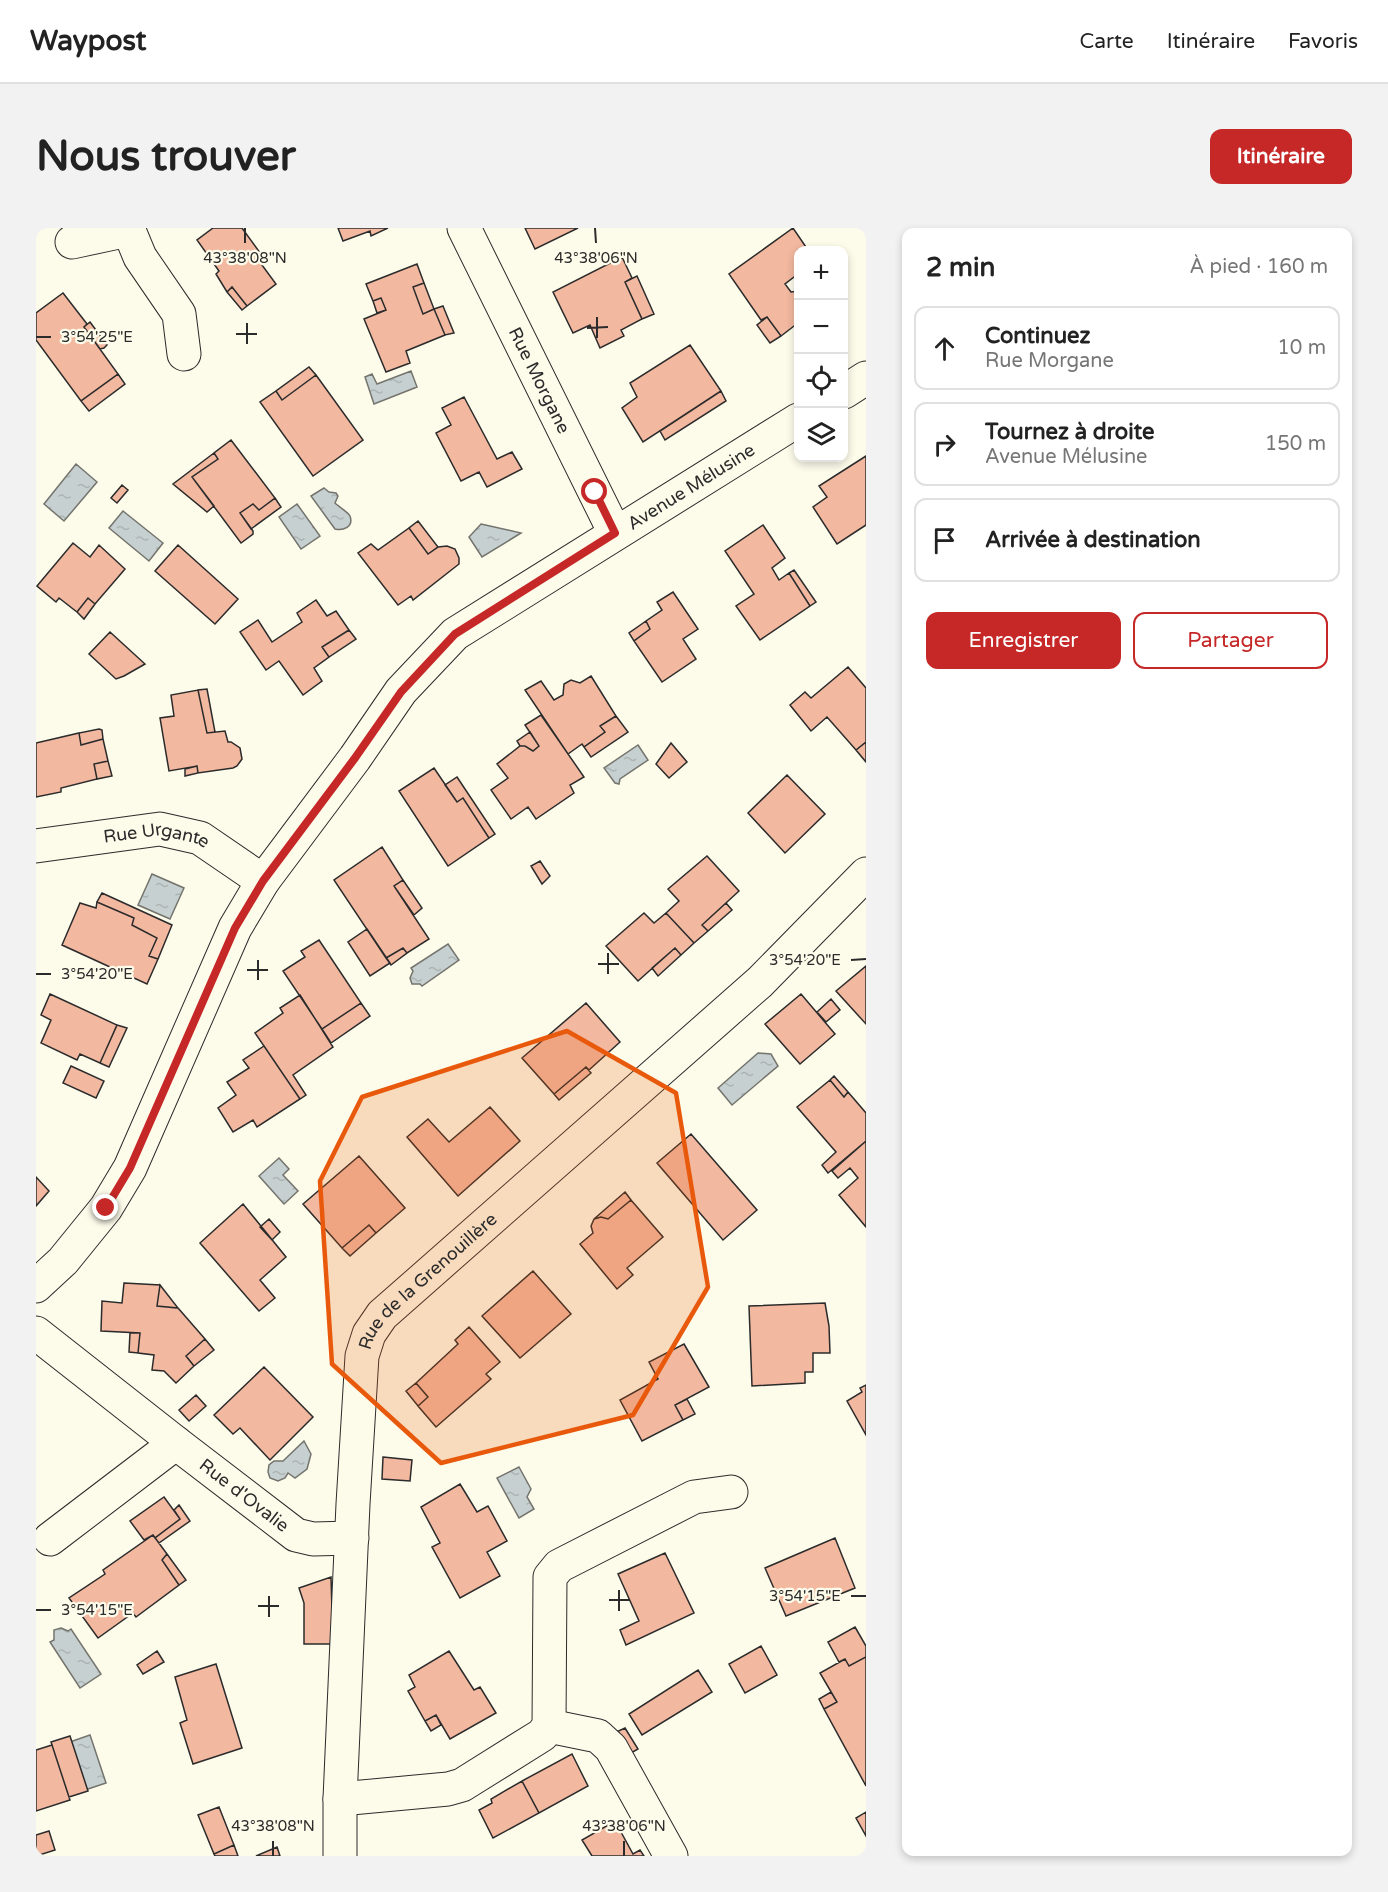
<!DOCTYPE html>
<html lang="fr">
<head>
<meta charset="utf-8">
<style>
  :root { --surface:#fff; --page:#f2f2f2; --text:#222; --muted:#767676; --line:#e0e0e0; --accent:#c62828 }
  body { margin:0; font-family:"Varela Round",sans-serif; background:var(--page); color:var(--text) }
  .controls { position:absolute; right:18px; top:18px; display:grid; overflow:hidden; border-radius:12px; box-shadow:0 3px 9px #0003 }
  .controls button { width:54px; height:54px; display:grid; place-items:center; padding:0; border:0; border-bottom:2px solid var(--line); background:var(--surface); color:var(--text); font:30px sans-serif }
  .stop { position:absolute; width:18px; height:18px; margin:-14px; border:4px solid #c62828; border-radius:50%; background:#fff }
  .stop.end { background:#c62828; border-color:#fff; box-shadow:0 2px 6px #0008 }
  .list { margin:0; padding:0; list-style:none }
  h2 { display:flex; justify-content:space-between; align-items:center; height:78px; margin:0; padding:0 24px; font-size:26px }
  h2 small { font-size:20px; font-weight:400; color:var(--muted) }
  .list li { display:grid; grid-template-columns:39px 1fr auto; gap:18px; align-items:center; box-sizing:border-box; height:84px; margin:0 12px 12px; padding:0 12px; border:2px solid var(--line); border-radius:12px }
  .list b { display:block; font-size:22px; white-space:nowrap }
  .list p { margin:0; font-size:20px; white-space:nowrap; color:var(--muted) }
  .list em { font-size:20px; font-style:normal; color:var(--muted) }
  .actions { display:flex; gap:12px; padding:18px 24px }
  .actions a { flex:1; padding:14px 0; border:2px solid var(--accent); border-radius:12px; text-align:center; font-size:21px; color:var(--accent) }
  .actions .main { background:var(--accent); color:#fff }
  .icon { flex:none; width:33px; height:33px; fill:none; stroke:currentColor; stroke-width:2; stroke-linecap:round; stroke-linejoin:round }
  .map { position:relative; flex:none; width:830px; height:1628px; overflow:hidden; border-radius:12px }
  header { display:flex; align-items:center; gap:36px; box-sizing:border-box; height:84px; padding:0 30px; background:var(--surface); border-bottom:2px solid var(--line) }
  header strong { font-size:28px }
  nav { display:flex; gap:33px; margin-inline-start:auto; font-size:21px }
  .intro { display:flex; align-items:center; justify-content:space-between; box-sizing:border-box; height:144px; padding:0 36px }
  h1 { margin:0; font-size:42px }
  .button { padding:15px 27px; border-radius:12px; background:var(--accent); color:#fff; font-size:21px; font-weight:700 }
  main { display:flex; gap:36px; padding:0 36px }
  aside { flex:1; background:var(--surface); border-radius:12px; box-shadow:0 3px 9px #0003 }
  .map>svg:first-child { display:block }
  .water { fill:url(#water-ripples); stroke:#74746e; stroke-width:1.5 }
  .building { fill:#f2b8a0; stroke:#2b2b2b; stroke-width:1.5 }
  .lines { fill:none; stroke-linecap:round; stroke-linejoin:round }
  .minor-casing { stroke:#2b2b2b; stroke-width:35 }
  .minor { stroke:#fdfbea; stroke-width:33 }
  .route { stroke:#c62828; stroke-width:8 }
  .marked { fill:#e8590c; fill-opacity:0.2; stroke:#e8590c; stroke-width:4.5; stroke-linejoin:round }
  .ticks { fill:none; stroke:#2b2b2b; stroke-width:2 }
  .labels { text-anchor:middle; dominant-baseline:central; stroke-width:4.5; stroke-linejoin:round; paint-order:stroke }
  .street-label { font-size:18px; fill:#2b2b2b; stroke:#fdfbea }
  .ticks-label { font-size:15px; text-anchor:middle; fill:#2b2b2b; stroke:#fdfbea; stroke-width:4.5; stroke-linejoin:round; paint-order:stroke }
</style>
</head>
<body>
<header>
<strong>Waypost</strong>
<nav><a>Carte</a><a>Itinéraire</a><a>Favoris</a></nav>
</header>
<div class="intro"><h1>Nous trouver</h1><a class="button">Itinéraire</a></div>
<main>
<div class="map">
<svg width="830" height="1628" viewBox="0 0 830 1628">
  <defs>
    <pattern id="water-ripples" width="26" height="14" patternUnits="userSpaceOnUse" patternTransform="scale(1.5)"><rect width="26" height="14" fill="#c7d0d0"/><path d="M2 4q2-2 4 0t4 0M15 11q2-2 4 0t4 0" fill="none" stroke="#abb3b3"/></pattern>
  </defs>
  <rect width="100%" height="100%" fill="#fdfbea"/>
  <path class="water" d="M375,143L381,159L338,176L329,149L336,146L341,156Z
    M40,236L61,254L28,293L8,276Z
    M288,260L293,264L300,265L302,268L299,275C303,279 312,284 314,288C318,299 307,303 299,301L275,268Z
    M261,276L284,308L265,321L243,289Z
    M87,283L127,315L113,333L73,300Z
    M445,296L485,305L446,329L433,309Z
    M602,517L612,532L584,551L583,556L579,555L568,540Z
    M116,646L148,660L134,691L102,677Z
    M412,716L423,732L386,758L384,756H376L374,750L377,743L375,740Z
    M722,825L735,826L742,838L696,877L682,860Z
    M243,930L253,941L247,947L262,963L248,976L223,948Z
    M268,1213L275,1226L271,1241L259,1250L252,1245L249,1250L242,1253L234,1250L232,1244L233,1237L238,1233H247Z
    M483,1239L495,1261L491,1269L498,1281L483,1290L461,1250Z
    M25,1400L32,1403L35,1401L65,1446L44,1460L14,1414L18,1412V1402Z
    M54,1507L70,1555L46,1563L31,1515Z"/>
  <path class="building" d="M177,0H206L230,33L226,37L240,56L211,78L196,59L191,64L180,46L183,43L161,12Z
    M302,0H352L335,8L334,3L307,13Z
    M489,0H542L499,21Z
    M757,0L772,22H762V46L749,56L755,64L762,63V95L745,108L731,89L725,92L693,46Z
    M586,29L596,50L589,54L606,91L585,102L588,108L564,120L554,97L537,105L517,64Z
    M381,36L388,55L377,59L387,86L398,81L409,107L370,123L374,135L350,144L328,91L350,82L345,70L337,73L330,56Z
    M601,48L618,86L606,91L589,54Z
    M388,55L398,81L387,86L377,59Z
    M196,59L211,78L206,82L191,64Z
    M27,65L51,96L48,99L82,146L45,173L0,112V85Z
    M345,70L350,82L341,85L337,73Z
    M407,78L418,105L409,107L398,81Z
    M731,89L745,108L734,115L721,97Z
    M54,94L71,117L68,120L64,121L48,99Z
    M654,117L685,163L607,214L586,180L601,169L594,155Z
    M273,139L280,147L246,172L240,163Z
    M82,146L89,156L53,183L45,173Z
    M280,147L327,212L277,248L224,174L240,163L246,172Z
    M685,163L690,173L629,212L624,203Z
    M428,169L461,231L476,224L486,241L451,259L443,244L425,253L400,205L415,197L406,180Z
    M195,212L239,270L223,282L217,276L204,285L217,303V306L205,315L156,249L182,231L178,225Z
    M178,225L182,231L156,249L178,278L171,284L137,256Z
    M830,228V297L801,316L777,279L791,269L783,258Z
    M86,257L92,262L81,275L75,270Z
    M239,270L245,279L215,301L204,285L217,276L223,282Z
    M382,293L402,319L392,326L373,300Z
    M727,297L749,330L736,340L743,352L753,345L774,378L724,412L700,378L718,366L689,323Z
    M373,300L392,326L402,319L411,318L419,321L423,330V336L377,372L375,368L362,377L322,325L335,316L342,322Z
    M37,315L54,329L63,317L89,341L59,376L52,370L41,384L23,370L20,374L1,358Z
    M142,317L202,371L179,396L119,343Z
    M758,342L780,374L774,378L753,345Z
    M637,364L662,401L647,411L660,431L626,454L598,413L614,401L610,393L626,382L621,374Z
    M52,370L59,376L48,391L41,384Z
    M280,372L291,388L300,383L313,402L286,419L293,429L278,440L286,453L267,467L243,433L230,442L204,404L222,392L236,414L266,394L261,385Z
    M610,393L614,401L598,413L593,405Z
    M313,402L320,411L293,429L286,419Z
    M74,404L109,436L88,448L80,451L53,426Z
    M812,439L830,460V514L820,522L791,489L775,503L754,477L769,464L775,470Z
    M555,448L580,488L564,498L569,504L548,519L546,516L532,526L489,462L505,453L518,472L527,467L528,456L535,452L544,455Z
    M171,461L179,504L171,505L162,462Z
    M162,462L171,505L189,503L192,514H195L204,520L206,531L201,538L197,540L162,545L161,538L133,543L124,490L138,488L135,467Z
    M505,487L548,549L534,557L538,565L500,591L492,579L475,591L455,562L472,550L461,536L484,518H489L497,523L503,518L489,497Z
    M580,488L592,504L555,529L548,519L569,504L564,498Z
    M63,501L66,502L67,511L45,517L43,505Z
    M494,504L503,518L497,523L489,518H484L481,513Z
    M43,505L45,517L67,511L72,533L58,536L61,551L25,560V564L0,569V515Z
    M830,514V534L820,522Z
    M635,515L651,534L633,550L620,536Z
    M72,533L76,548L61,551L58,536Z
    M161,538L162,545L149,548V541Z
    M398,540L421,574L427,570L453,610L412,638L363,563Z
    M751,547L789,586L749,625L712,585Z
    M421,549L459,606L453,610L427,570L421,574L409,557Z
    M346,619L367,652L358,658L393,711L371,725L367,720L350,730L298,652Z
    M671,628L703,663L666,697L672,703L658,715L630,685L643,673L632,661Z
    M504,633L514,648L506,656L495,638Z
    M367,652L386,680L378,687L358,658Z
    M66,665L136,697L122,731L113,728L121,710L96,697L98,690L61,674Z
    M61,674L98,690L96,697L121,710L113,728L122,731L111,756L26,717L44,675L60,680Z
    M690,675L696,682L672,703L666,697Z
    M608,685L618,695L630,685L658,715L645,727L639,720L602,753L570,718Z
    M331,701L354,735L334,748L312,714Z
    M283,712L325,775L286,801L247,743L269,729L265,723Z
    M367,720L371,725L355,737L350,730Z
    M639,720L645,727L622,748L616,740Z
    M830,738V796L800,763Z
    M14,766L81,797L64,835L44,826L41,832L5,815L15,792L5,787Z
    M765,766L799,806L764,836L729,796Z
    M264,767L297,819L257,847L270,867L264,871L219,805L247,785L244,780Z
    M795,771L804,782L790,794L781,784Z
    M325,775L334,788L295,815L286,801Z
    M550,775L584,814L553,842L550,839L518,866L486,830Z
    M81,797L91,800L73,839L64,835Z
    M228,818L264,871L221,899L217,892L197,904L182,880L200,867L191,854L213,840L207,832Z
    M35,838L68,853L60,870L27,855Z
    M550,839L555,845L523,872L518,866Z
    M798,848L812,864L808,869L794,852Z
    M794,852L808,869L812,864L830,885V913L792,945L786,937L800,924L761,879Z
    M454,879L484,913L422,968L371,909L392,891L413,914Z
    M655,906L721,982L687,1012L621,935Z
    M830,913V999L803,967L822,950L814,940L802,950L796,943Z
    M323,928L369,980L340,1005L333,997L306,1020L267,976Z
    M0,949L13,963L0,978Z
    M589,964L595,972L572,991L565,989L558,991Z
    M595,972L627,1009L591,1040L597,1047L581,1061L544,1016L557,1005L555,998L558,991L565,989L572,991Z
    M207,976L250,1029L224,1052L239,1070L223,1083L164,1015Z
    M233,991L244,1004L236,1012L224,999Z
    M333,997L340,1005L314,1028L306,1020Z
    M497,1043L535,1086L484,1130L446,1088Z
    M88,1055L124,1057L121,1078L142,1080L169,1111L150,1128L158,1138L140,1155L128,1143L116,1142L118,1127L102,1125L104,1105L65,1103L66,1073L86,1075Z
    M124,1057L142,1080L121,1078Z
    M789,1075L793,1098L794,1125H777V1144H769V1155L716,1158L713,1078Z
    M433,1099L464,1134L450,1146L455,1151L400,1199L382,1178L392,1169L380,1155L422,1116L419,1112Z
    M94,1105H104L102,1125L93,1124Z
    M169,1111L178,1122L158,1138L150,1128Z
    M648,1116L673,1159L639,1177L647,1192L606,1213L584,1172L622,1151L613,1134Z
    M228,1139L277,1189L234,1232L204,1200L197,1206L178,1187Z
    M380,1155L392,1169L382,1178L370,1163Z
    M830,1157V1207L811,1173L826,1164L824,1160Z
    M160,1167L170,1178L153,1193L143,1182Z
    M651,1171L659,1186L647,1192L639,1177Z
    M347,1229L376,1232L374,1253L346,1251Z
    M424,1256L441,1284L452,1278L471,1313L451,1324L464,1348L424,1370L396,1319L404,1315L385,1279Z
    M128,1269L144,1291L119,1310L117,1307L108,1312L94,1293Z
    M143,1277L154,1293L123,1315L119,1310L144,1291L138,1282Z
    M117,1307L131,1326L126,1332L143,1357L100,1389L97,1385L62,1410L33,1370L69,1346L67,1342Z
    M799,1310L819,1360L750,1388L729,1340Z
    M629,1325L658,1385L590,1417L584,1402L603,1393L582,1346Z
    M131,1326L150,1352L143,1357L126,1332Z
    M295,1349L297,1416H268V1375L263,1360Z
    M819,1399L830,1418V1429L813,1438L809,1431L803,1434L792,1414Z
    M725,1418L741,1447L709,1465L693,1436Z
    M121,1423L128,1434L107,1446L101,1437Z
    M413,1423L438,1462L444,1459L460,1485L414,1511L400,1487L389,1493L372,1463L379,1459L373,1447Z
    M830,1429V1558L788,1481L801,1474L784,1445L809,1431L813,1438Z
    M180,1436L206,1520L157,1536L144,1495L151,1492L139,1449Z
    M662,1442L676,1464L606,1507L593,1486Z
    M795,1464L801,1474L788,1481L783,1471Z
    M400,1487L405,1497L395,1503L389,1493Z
    M589,1500L602,1521L590,1528L578,1505Z
    M34,1508L52,1563L33,1569L15,1514Z
    M16,1517L34,1572L0,1583V1522Z
    M536,1526L552,1558L503,1585L486,1553Z
    M486,1553L503,1585L457,1610L443,1582L456,1575L455,1571Z
    M183,1579L198,1617L178,1626L162,1587Z
    M830,1584V1608L820,1590Z
    M579,1593L597,1626L604,1622L608,1628H556L546,1612Z
    M13,1603L19,1622L0,1628V1607Z
    M198,1617L202,1628H179L178,1626Z
    M241,1619L244,1628H220Z"/>
  <g class="lines">
    <g class="minor-casing">
      <g id="minor">
        <path d="M92,0L104,29L143,86L148,126"/>
        <path id="s1" d="M428,0L579,305"/>
        <path d="M36,14L92,2"/>
        <path d="M808,164L830,150"/>
        <path id="s2" d="M0,618L124,601L164,610L227,653"/>
        <path id="s3" d="M0,1058L27,1033L70,980L94,940L199,700L227,653L319,530L365,463L419,406L762,192"/>
        <path id="s4" d="M0,1105L140,1215L260,1307L277,1311L316,1310"/>
        <path d="M14,1311L140,1215"/>
        <path d="M513,1498L562,1508L575,1520L635,1628"/>
        <path d="M304,1571L412,1561L426,1557L506,1507L513,1498L514,1349L523,1338L658,1269L695,1264"/>
        <path id="s5" d="M304,1628V1571L317,1276L326,1128L333,1106L346,1087L724,754L830,646"/>
      </g>
    </g>
    <use href="#minor" class="minor"/>
  </g>
  <g class="lines">
    <path class="route" d="M70,980L94,940L199,700L227,653L319,530L365,464L419,406L579,305L559,264"/>
  </g>
  <path class="marked" d="M531,803L640,865L672,1059L597,1187L405,1235L296,1136L284,953L326,869Z"/>
  <path class="ticks" d="M209,0V15M559,0L560,15M561,89V110M211,95V116M551,100L572,99M200,106H221M0,109H15M572,725V746M222,732V752M815,732L830,731M562,736H583M211,742H232M0,746H15M583,1362V1383M233,1368V1389M815,1368H830M573,1372H594M222,1378H243M0,1382H15M237,1613V1628M588,1613V1628"/>
  <g class="labels">
    <g class="street-label">
      <text stroke="none"><textPath href="#s1" startOffset="170">Rue Morgane</textPath></text>
      <text stroke="none"><textPath href="#s3" startOffset="1060">Avenue Mélusine</textPath></text>
      <text stroke="none"><textPath href="#s2" startOffset="122">Rue Urgante</textPath></text>
      <text stroke="none"><textPath href="#s5" startOffset="602">Rue de la Grenouillère</textPath></text>
      <text stroke="none"><textPath href="#s4" startOffset="264">Rue d'Ovalie</textPath></text>
    </g>
  </g>
  <g class="ticks-label">
    <text x="209" y="35">43°38'08"N</text>
    <text x="560" y="35">43°38'06"N</text>
    <text x="61" y="114">3°54'25"E</text>
    <text x="769" y="737">3°54'20"E</text>
    <text x="61" y="751">3°54'20"E</text>
    <text x="769" y="1373">3°54'15"E</text>
    <text x="61" y="1387">3°54'15"E</text>
    <text x="237" y="1603">43°38'08"N</text>
    <text x="588" y="1603">43°38'06"N</text>
  </g>
</svg>
<div class="controls">
<button>+</button>
<button>−</button>
<button><svg class="icon" aria-label="locate" viewBox="0 0 24 24"><circle cx="12" cy="12" r="6"/><path d="M12 2v4M12 18v4M2 12h4M18 12h4"/></svg></button>
<button><svg class="icon" aria-label="layers" viewBox="0 0 24 24"><path d="M12 4l9 5-9 5-9-5zM3 14l9 5 9-5"/></svg></button>
</div>
<div class="stop" style="left:559px;top:264px"></div>
<div class="stop end" style="left:70px;top:980px"></div>
</div>
<aside>
<h2>2 min<small>À pied · 160 m</small></h2>
<ul class="list">
<li><svg class="icon" aria-label="ahead" viewBox="0 0 24 24"><path d="M12 20V5M6 11l6-6 6 6"/></svg><div><b>Continuez</b><p>Rue Morgane</p></div><em>10 m</em></li>
<li><svg class="icon" aria-label="right" viewBox="0 0 24 24"><path d="M7 20v-9h11M14 6l5 5-5 5"/></svg><div><b>Tournez à droite</b><p>Avenue Mélusine</p></div><em>150 m</em></li>
<li><svg class="icon" aria-label="arrive" viewBox="0 0 24 24"><path d="M6 21V4h12l-3 4 3 4H6"/></svg><div><b>Arrivée à destination</b></div></li>
</ul>
<div class="actions"><a class="main">Enregistrer</a><a>Partager</a></div>
</aside>
</main>
</body>
</html>
